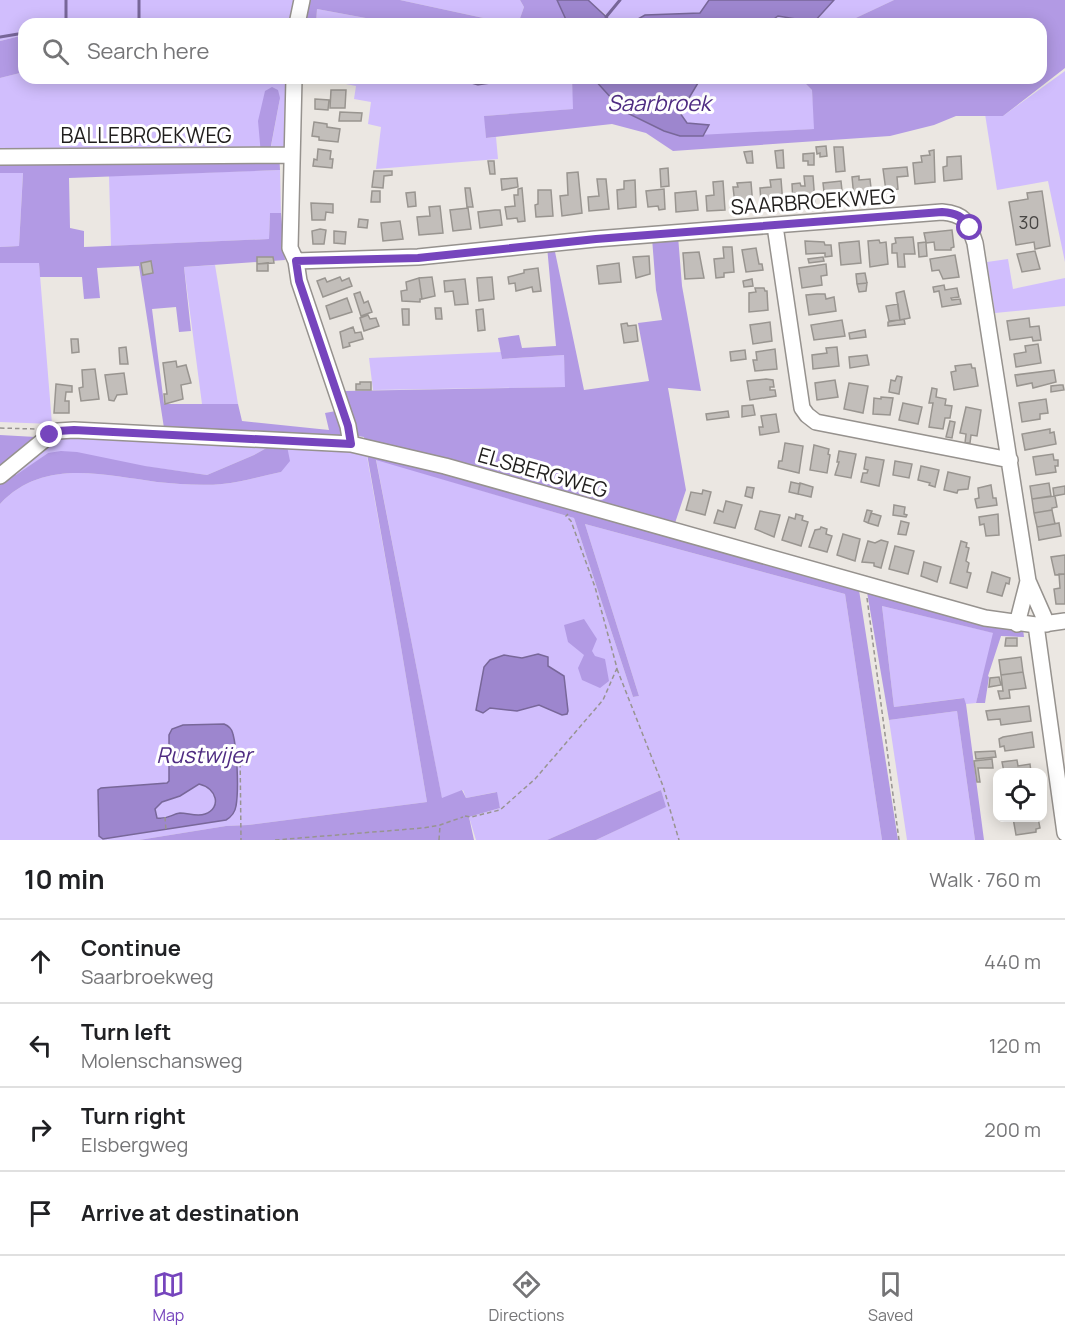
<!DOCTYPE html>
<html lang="en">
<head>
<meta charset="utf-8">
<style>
  :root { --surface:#fff; --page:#f2f2f2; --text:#202124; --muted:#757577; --line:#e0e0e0; --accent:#7645bd }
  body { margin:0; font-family:Manrope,sans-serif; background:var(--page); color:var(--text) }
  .controls { position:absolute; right:18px; bottom:18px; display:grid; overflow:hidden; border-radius:12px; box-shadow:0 3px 15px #0003 }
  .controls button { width:54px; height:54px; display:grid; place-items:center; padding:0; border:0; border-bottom:2px solid var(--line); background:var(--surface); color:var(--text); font:30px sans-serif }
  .stop { position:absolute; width:18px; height:18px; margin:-14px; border:4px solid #7645bd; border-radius:50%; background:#fff }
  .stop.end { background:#7645bd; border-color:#fff; box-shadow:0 2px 6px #0008 }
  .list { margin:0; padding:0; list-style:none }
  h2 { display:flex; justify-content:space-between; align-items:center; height:78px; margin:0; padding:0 24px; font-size:26px }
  h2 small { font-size:20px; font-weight:400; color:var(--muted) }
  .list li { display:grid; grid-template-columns:39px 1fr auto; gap:18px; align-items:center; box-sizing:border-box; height:84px; padding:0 24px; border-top:2px solid var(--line) }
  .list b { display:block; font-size:22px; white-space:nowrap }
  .list p { margin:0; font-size:20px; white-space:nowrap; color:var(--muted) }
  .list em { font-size:20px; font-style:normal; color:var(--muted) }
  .icon { flex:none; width:33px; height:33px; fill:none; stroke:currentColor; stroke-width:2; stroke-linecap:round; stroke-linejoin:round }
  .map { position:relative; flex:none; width:1065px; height:840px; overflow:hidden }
  .search { position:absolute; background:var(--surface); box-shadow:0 3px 15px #0003; left:18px; right:18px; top:18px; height:66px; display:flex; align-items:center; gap:15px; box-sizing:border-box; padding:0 21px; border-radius:18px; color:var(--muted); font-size:22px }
  .sheet { height:414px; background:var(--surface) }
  nav { display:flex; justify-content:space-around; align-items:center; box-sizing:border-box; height:84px; border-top:2px solid var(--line); background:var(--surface); font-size:16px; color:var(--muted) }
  nav a { display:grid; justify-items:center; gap:3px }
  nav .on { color:var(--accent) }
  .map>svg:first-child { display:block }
  .green { fill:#d1befd; fill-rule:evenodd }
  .forest { fill:#b29ae4 }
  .water { fill:#9d86ce; stroke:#786799; stroke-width:1.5; fill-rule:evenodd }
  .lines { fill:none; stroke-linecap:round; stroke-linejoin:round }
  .stream { stroke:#786799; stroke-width:3 }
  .building { fill:#c2beba; stroke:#999590; stroke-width:1.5 }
  .minor-casing { stroke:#96928e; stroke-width:18 }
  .path { stroke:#989491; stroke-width:1.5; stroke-dasharray:4.5 3; stroke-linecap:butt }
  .minor { stroke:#fff; stroke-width:15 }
  .route { stroke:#7645bd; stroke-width:8 }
  .labels { text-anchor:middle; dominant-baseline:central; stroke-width:6; stroke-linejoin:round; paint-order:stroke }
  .number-label { font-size:18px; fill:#484644 }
  .street-label { font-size:21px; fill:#201e1d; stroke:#fff }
  .water-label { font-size:22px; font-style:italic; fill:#4f2c82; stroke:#fff }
</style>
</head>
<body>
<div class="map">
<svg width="1065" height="840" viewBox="0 0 1065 840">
  <rect width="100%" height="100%" fill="#ebe7e2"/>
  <path class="green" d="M0,0H298L293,24H24V35L0,41Z
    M400,0H520L524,7L518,24H511Z
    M588,0H709L701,13L645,15L629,24H612L605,14Z
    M834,0H894L843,24H767L778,16L814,22Z
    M317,9L398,24H316Z
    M1065,71V262L1048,181L997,190L985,114L1003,116Z
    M24,72V78H290L286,148L270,152L280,98L261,155L0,154V78Z
    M315,78H572L574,109L485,116L486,138L496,137L498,159L376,169L381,127L368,124L371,102L354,99L356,86Z
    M701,78H800L812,90L815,129L703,136L709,125L687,123L680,113Z
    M280,170L281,213L270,214L269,239L111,246L109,176Z
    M23,172L19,246L0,247V173Z
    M1008,259L1013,289L1065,278V306L995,313L987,262Z
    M0,263H39L52,424L0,422Z
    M215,265L238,404H202L184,267Z
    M501,352L502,359L564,355L566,387L373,390L369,358Z
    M61,438L270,446L254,455L207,475L48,453L16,476L15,471L51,442Z
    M287,446L366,451L398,629L427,802L248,825L226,826L139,840H0V504C43,458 103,475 157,482C178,484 202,486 222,484C242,482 262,476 281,472ZM236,771L226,820L103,838L99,836L101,788L167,783L169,781Z
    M376,459L574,518L633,697L639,696L585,524L845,594L882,840H596L665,807L661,790L547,840H476L469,817L500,808L496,792L466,798L463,790L442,799Z
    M882,606L994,633L976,703L966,704L963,698L894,707Z
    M957,711L975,840H907L889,720Z
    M199,784C217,788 222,808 205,814C197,817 188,813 180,813C172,814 167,820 157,818L155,809L162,802L180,796Z"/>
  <path class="forest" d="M307,0H400L511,24H398L317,9L316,24H303Z
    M520,0H557L568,24H518L524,7Z
    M894,0H1065V68L1003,116H956L934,125L890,136L673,151L646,133L612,124L486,138L484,116L573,109L572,78H593L623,111L664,131L680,136L814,129L812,90L800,78H1041V24H843Z
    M24,35V72L0,78V41Z
    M272,87L278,90L280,98L270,151H279L280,170L69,178L70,228L84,231V247L269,239L270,213H281L285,260L184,267L191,331L179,332L176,307L152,309L164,404H238L242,421L329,430L325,413L336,411L343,429L341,436L334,438L164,428L139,266L97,268L100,298L84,299L82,277H40L39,263H0V247L19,246L23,173H0V154L261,155L258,121L265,91Z
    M678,236L682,286L701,391L668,388L686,490L674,526L859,590L898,840H882L845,594L585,524L639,696L633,697L574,518L376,460L442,798L462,790L466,798L497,792L500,808L469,817L474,840H139L226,826L248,825L427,802L398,629L364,437L357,436L344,391L565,387L564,355L502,359L498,338L519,335L522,348L556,346L547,246L554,247L584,390L649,381L638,323L662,320L656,290L652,238Z
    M0,435L36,437L15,471L16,475L48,453L61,451L77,452L145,466L207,475L254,455L270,446H287L290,461L281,472C262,476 242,482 222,484C202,486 178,484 157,482C103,475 43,458 0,504Z
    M867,592L1023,629L1024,637L1001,636L988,676L989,677L985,703H976L993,633L882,606L894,707L964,698L966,704L984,840H975L957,711L889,720Z
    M584,619L597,639L592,651L595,656L605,659L609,681L600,688L582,680L578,668L584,655L568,642L564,625Z
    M661,790L666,807L596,840H547Z"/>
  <path class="water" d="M557,0H588L614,24H568Z
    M709,0H834L814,22L778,16L767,24H629L645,15L700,13Z
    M593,78H701L680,113L687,123L709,125L703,136H680L664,131L623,111Z
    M538,654L548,657V666L564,676L568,711L567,714L562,715L539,705L517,711L490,708L483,713L476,710L484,667L490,660L504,655L522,658Z
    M224,724C229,726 232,729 233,734C237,750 239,789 236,806C235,813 231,817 226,820L103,839L99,836L98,790L101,788L167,783L169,781V735L172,729L183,725ZM199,784C217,788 222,808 205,814C197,817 188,813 180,813C172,814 167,820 157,818L155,809L162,802L180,796Z"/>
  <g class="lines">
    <path class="stream" d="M66,0V24
      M139,0V24
      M606,17L620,0
      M0,37L24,33
      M456,78L478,84L520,78"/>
  </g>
  <path class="building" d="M331,90H346L345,108H330Z
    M315,99L329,100L328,110L315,109Z
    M340,112L362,113L361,121H339Z
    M314,122L327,124V127L340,129L338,142L319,140V137L312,136Z
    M826,146L827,156L820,157V153L817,154L816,147Z
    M834,147H843L845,171L836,172Z
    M318,149L331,151L330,159H333L332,168L313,166L314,159L317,160Z
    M783,150L784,168H777L775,151Z
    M934,150L935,182L915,184L913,163L922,162L921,156L930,155L929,151Z
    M752,151L753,163H747L744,152Z
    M814,153V165H808V161H803V154Z
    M961,156L962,179L944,181L943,167L947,166V157Z
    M488,161H494L495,174H490Z
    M907,167L908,176L897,177L898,189L886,191L883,169Z
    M668,168L669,186L661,187L660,169Z
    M374,171H392V175L384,176L383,188L372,187Z
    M578,172L582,213L562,216L560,196L568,195L567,173Z
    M804,176H813L815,202H806V200H802V203H793L792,184L800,183L801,186H805Z
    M859,176V180L870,179L872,197L854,198L852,177Z
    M517,178L518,187L502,190L501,179Z
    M597,179H606L609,209L589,211L588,197L599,196Z
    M781,179L783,205H775L774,202L761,203L760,188L771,187L770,180Z
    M635,180L636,207L618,209L617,190L624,189V181Z
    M723,181L725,210L707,211L706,196L714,195L713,182Z
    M841,181L843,200L825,201L823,183Z
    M751,182L753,207H745V203L735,204L733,187H738L737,183Z
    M465,188H470L473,207H467Z
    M522,188L525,221L518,222L517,218L507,219L505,207L515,206L514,195H518V189Z
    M664,189L665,209L659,210L658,206L648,207L646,191Z
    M538,190H551L553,216L536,217L535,205L538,204Z
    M372,191H380V202H371Z
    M696,191L698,210L676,212L675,193Z
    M1042,191L1050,246L1035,249L1034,242L1016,245L1009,202L1028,199L1027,193Z
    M415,192L416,206L408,207L406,193Z
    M311,203L333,204V213L326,212L325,220H312Z
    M440,206L443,233L419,235L417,217L430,216L429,207Z
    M468,208L471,229L453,231L450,210Z
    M495,210H500L502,225L480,228L478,212Z
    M359,219L368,220L367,228L358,227Z
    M400,221L403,239L383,241L381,223Z
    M320,229L326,230L324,244H313L312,231Z
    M952,230L954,247L951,248V250H935L934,242L926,243L927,256L919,257L918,243L926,242L924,233Z
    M334,231L346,232L345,244L334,243Z
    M913,237L915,254H904L905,267H898L897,253H892V244L896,243L895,238Z
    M879,240L880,243L886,242L888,264L870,267L868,241Z
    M805,241L824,242L825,245H831L832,256L825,257V253L806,254Z
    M859,241L861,263L841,265L839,243Z
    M723,247H732L734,272L724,273V277L716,278L714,259L724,258Z
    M756,248L759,264H762L763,270L746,272L742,250Z
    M1035,251L1040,269L1022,272L1017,254Z
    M699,252L704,278L685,279L683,253Z
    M955,255L959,277L943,279L939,270L932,271L930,259Z
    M649,256L650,274L636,278L633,257Z
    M257,257H273L274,263L257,264Z
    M823,257L824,261L809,263L808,259Z
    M151,261L153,273L143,275L141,263Z
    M268,263V271H257V264Z
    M619,263L621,282L599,284L597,266Z
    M826,264L827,275L821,276L822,285L802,288L799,268Z
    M538,268L541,291L533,292L532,287L516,291L515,283L509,284L508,277L524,273V270Z
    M865,273L867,283L857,284L856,274Z
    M340,277L342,281L349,278L352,286L323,297L317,281L325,278L327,282Z
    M432,277L435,296L422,299L419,278Z
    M492,277L494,299L479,301L477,278Z
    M419,278L422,299H420V302L402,301L401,291L407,290L406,282Z
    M465,279L468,304L455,305L453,291L445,292L444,281Z
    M752,279L753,286L744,287L743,281Z
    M867,283L866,291L859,292L857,284Z
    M944,285L945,290L957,288L959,297L951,298L952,300L960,299L961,304L942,307L939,291L934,292L933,287Z
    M755,288H764L765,291H767L768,310L749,312V293L756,292Z
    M904,291L910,318L900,320L896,293Z
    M360,292L364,303L368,301L372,312L361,316L354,294Z
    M817,294H825L826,299L834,297L836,311L809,315L806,295Z
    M347,298L352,312L330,319L326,306Z
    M898,304L900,320L889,321L886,306Z
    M435,308H441L442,319H436Z
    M402,309H409V325H403Z
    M483,309L485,330L478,331L476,310Z
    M368,315L370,319L376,318L379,326L364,331L360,318Z
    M1029,318L1030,327L1039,326L1041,340L1033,341L1032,337L1010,340L1007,321Z
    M904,319L905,324L888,326V322Z
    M842,320L845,336L814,340L811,325Z
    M770,322L772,341L753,344L750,325Z
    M627,323L628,326L636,325L638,341L624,343L621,324Z
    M353,327L355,333L361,332L363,339L349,343L350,346L343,348L340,332Z
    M865,330L866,337L850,339L849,333Z
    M71,339H78L79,352L72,353Z
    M1038,344L1041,363L1016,367L1014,354L1026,352L1025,346Z
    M126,347L128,364H120L119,348Z
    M837,347L839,366L813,369L812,355L827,353L826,348Z
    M775,349L777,369L755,371L753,360H757L756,352Z
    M745,350L746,359L731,361L730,352Z
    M867,355L869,365L850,368L849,357Z
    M176,361L177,367L186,365L191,383L181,385L183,399L165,404L164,394H167L163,363Z
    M971,364L972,368H975L978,386L954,390L951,372L956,371L955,366Z
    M95,369L99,399L81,401L79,388L83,387L82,370Z
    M1054,370L1056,382L1033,388L1032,383L1017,386L1015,375Z
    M124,373L127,394L117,395L114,401L109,400L105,375Z
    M897,376L902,377L899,394L889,392L891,380L895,381Z
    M766,379L773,380L774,387H770V390H775L776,396L750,400L747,381Z
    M835,380L838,397L817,400L815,383Z
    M360,382H371V390H356V384H360Z
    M849,383L868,386L863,413L844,409Z
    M56,384L72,386V392H66L65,401H69V413H54Z
    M1060,385H1063L1064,390L1051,392V386Z
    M932,388L937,389L936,397L946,399L945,405L952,406L950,418H945L943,429L929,427L933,403H929Z
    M881,397L893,398L890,415L873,414L874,398L881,399Z
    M1046,399L1048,413L1040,414V419L1022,422L1019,403Z
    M903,403L922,407L918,424L899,420Z
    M753,405L755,415L742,417V406Z
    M966,407L981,410L977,436L971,435L970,443H965L966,434L960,433Z
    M728,411L729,417L707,420L706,414Z
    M776,414L779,432L760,435L759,427H763L761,416Z
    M950,421L955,422L952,438L946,437Z
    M1050,429V433L1054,432L1056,444L1025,450L1022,434Z
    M785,443L803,446L799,473L778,468L779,461H782Z
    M814,445L829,449L828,454L830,455L827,473L810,470Z
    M839,451L856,454L851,478L835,475L839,462H837Z
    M1053,454L1054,460H1058V466H1055L1056,472L1036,475L1033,457Z
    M866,457L884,460L879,486L861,482L863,473H867L868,470L864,469Z
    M895,461L912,464L909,478L893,475Z
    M921,466L939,470L935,487L929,485L930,483L918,480Z
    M948,472L970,477L968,489L958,490L957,493L944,490Z
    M791,482L800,484L798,494L789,492Z
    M800,483L813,487L811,497L798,494Z
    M1049,483L1051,496L1032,499L1030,486Z
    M991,485L993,498H996L997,505L977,508L975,499L979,498L978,488Z
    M1065,486V494L1054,496L1053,488Z
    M747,487L754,488L752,498L745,496Z
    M703,490L711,492L705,515L686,510L691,492L702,494Z
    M1055,496L1057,507L1052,508V510L1034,513L1032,499Z
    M726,501L742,505L735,528L714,523L718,510L723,512Z
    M894,505L905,507L904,514L907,515L906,517L893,515Z
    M867,510L872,511L868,523L864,521Z
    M1052,510L1055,524L1037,527L1034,513Z
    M760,511L780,515L774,537L755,529Z
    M871,513L881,516L878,526L868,523Z
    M796,514L803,516L802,520L808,522L801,546L782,540L789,517L795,519Z
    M998,514L999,535L986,536L984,524L980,525L979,517Z
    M901,521L909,523L906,535L898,534Z
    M1059,523L1061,536L1039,540L1037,527Z
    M821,527L827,529L826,534L832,536L827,552L809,547L815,530L820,529Z
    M843,534L860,539L855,561L837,555Z
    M881,540L888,542L881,568L874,566V563L862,562L868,541L875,543Z
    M961,541L967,543L966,547L969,548L966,561L969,563L967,572L971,573L967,588L950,583Z
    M895,546L914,551L908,574L889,569Z
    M1065,555V574L1055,575L1051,557Z
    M924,562L941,567L937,582L921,576Z
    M992,572L1010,578L1009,584L1006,583L1002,596L987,592Z
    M1059,574H1065V604H1056L1054,589L1060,588Z
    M1006,638H1017V646H1005Z
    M1021,657L1023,672L1001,675L999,660Z
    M1023,672L1026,688L1009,690L1010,698L1000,699L998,691H1003L1001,675Z
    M999,677L1001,685L989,687L990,678Z
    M1029,706L1031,721L1001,725L1000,719L988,720L986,711Z
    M1032,732L1034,747L1005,751L1004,746L1000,747L999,739L1003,737Z
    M995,751L996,757L976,759L975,752Z
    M992,759L993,768H978L980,782H977L974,761Z
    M1017,760L1018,766L1030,764L1031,772H1004L1002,762Z
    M1013,818H1038L1040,828L1036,829V832L1016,835Z"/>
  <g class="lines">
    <g class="minor-casing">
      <path id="minor" d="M297,24L302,0
        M294,78L290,248L296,261L299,281L348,426L351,444
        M0,157L292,155
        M775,226L802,408L807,415L816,422L1010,460
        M296,261L418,257L595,239L942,212C965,214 968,222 975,243L1028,581L1047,624
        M0,476L50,435L58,431L74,430L351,444L445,466L985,618L1036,625L1065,621
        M1017,624L1028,581
        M1036,625L1065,833"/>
    </g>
    <path class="path" d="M0,428L35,429
      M867,598L899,840
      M617,669L663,786L679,840
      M240,748L241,840
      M465,816L471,817L500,810L535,779L603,700L617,668L595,587L571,521L566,516L568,514
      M165,817L166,831
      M275,840L423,828L440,825L463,817
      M439,840L440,826"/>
    <use href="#minor" class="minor"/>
  </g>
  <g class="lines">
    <path class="route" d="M50,435L58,431L74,430L351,444L348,426L299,281L296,261L418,258L596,239L942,212C956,213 963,216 970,228"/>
  </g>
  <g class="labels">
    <g class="number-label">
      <text x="1029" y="222">30</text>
    </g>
    <g class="street-label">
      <text x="146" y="135">BALLEBROEKWEG</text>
      <text transform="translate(813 201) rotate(-4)">SAARBROEKWEG</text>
      <text transform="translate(543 472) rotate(16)">ELSBERGWEG</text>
    </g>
    <g class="water-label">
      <text x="659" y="103">Saarbroek</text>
      <text x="204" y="755">Rustwijer</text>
    </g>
  </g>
</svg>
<div class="controls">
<button><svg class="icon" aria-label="locate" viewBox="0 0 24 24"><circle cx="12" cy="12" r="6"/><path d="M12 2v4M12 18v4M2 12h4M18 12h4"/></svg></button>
</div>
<div class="stop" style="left:970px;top:228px"></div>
<div class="stop end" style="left:50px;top:435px"></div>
<div class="search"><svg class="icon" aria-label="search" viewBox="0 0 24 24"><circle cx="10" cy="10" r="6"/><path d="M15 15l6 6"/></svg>Search here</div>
</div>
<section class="sheet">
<h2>10 min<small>Walk · 760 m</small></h2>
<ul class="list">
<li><svg class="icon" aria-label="ahead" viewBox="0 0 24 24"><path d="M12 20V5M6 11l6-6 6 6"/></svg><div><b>Continue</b><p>Saarbroekweg</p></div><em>440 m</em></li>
<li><svg class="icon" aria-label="left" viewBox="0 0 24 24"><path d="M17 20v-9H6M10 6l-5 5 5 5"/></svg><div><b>Turn left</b><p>Molenschansweg</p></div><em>120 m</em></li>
<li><svg class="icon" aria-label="right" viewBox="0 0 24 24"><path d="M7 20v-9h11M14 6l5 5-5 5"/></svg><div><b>Turn right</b><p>Elsbergweg</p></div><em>200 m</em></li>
<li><svg class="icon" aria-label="arrive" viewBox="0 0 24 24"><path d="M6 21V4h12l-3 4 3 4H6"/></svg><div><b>Arrive at destination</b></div></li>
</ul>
</section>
<nav>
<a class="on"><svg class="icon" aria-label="map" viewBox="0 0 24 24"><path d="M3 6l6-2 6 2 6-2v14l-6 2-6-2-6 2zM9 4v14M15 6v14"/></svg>Map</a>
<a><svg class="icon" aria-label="directions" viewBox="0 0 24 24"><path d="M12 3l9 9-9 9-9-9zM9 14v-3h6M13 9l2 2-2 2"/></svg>Directions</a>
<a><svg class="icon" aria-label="saved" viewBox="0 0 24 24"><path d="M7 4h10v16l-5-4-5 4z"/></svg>Saved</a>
</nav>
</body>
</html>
